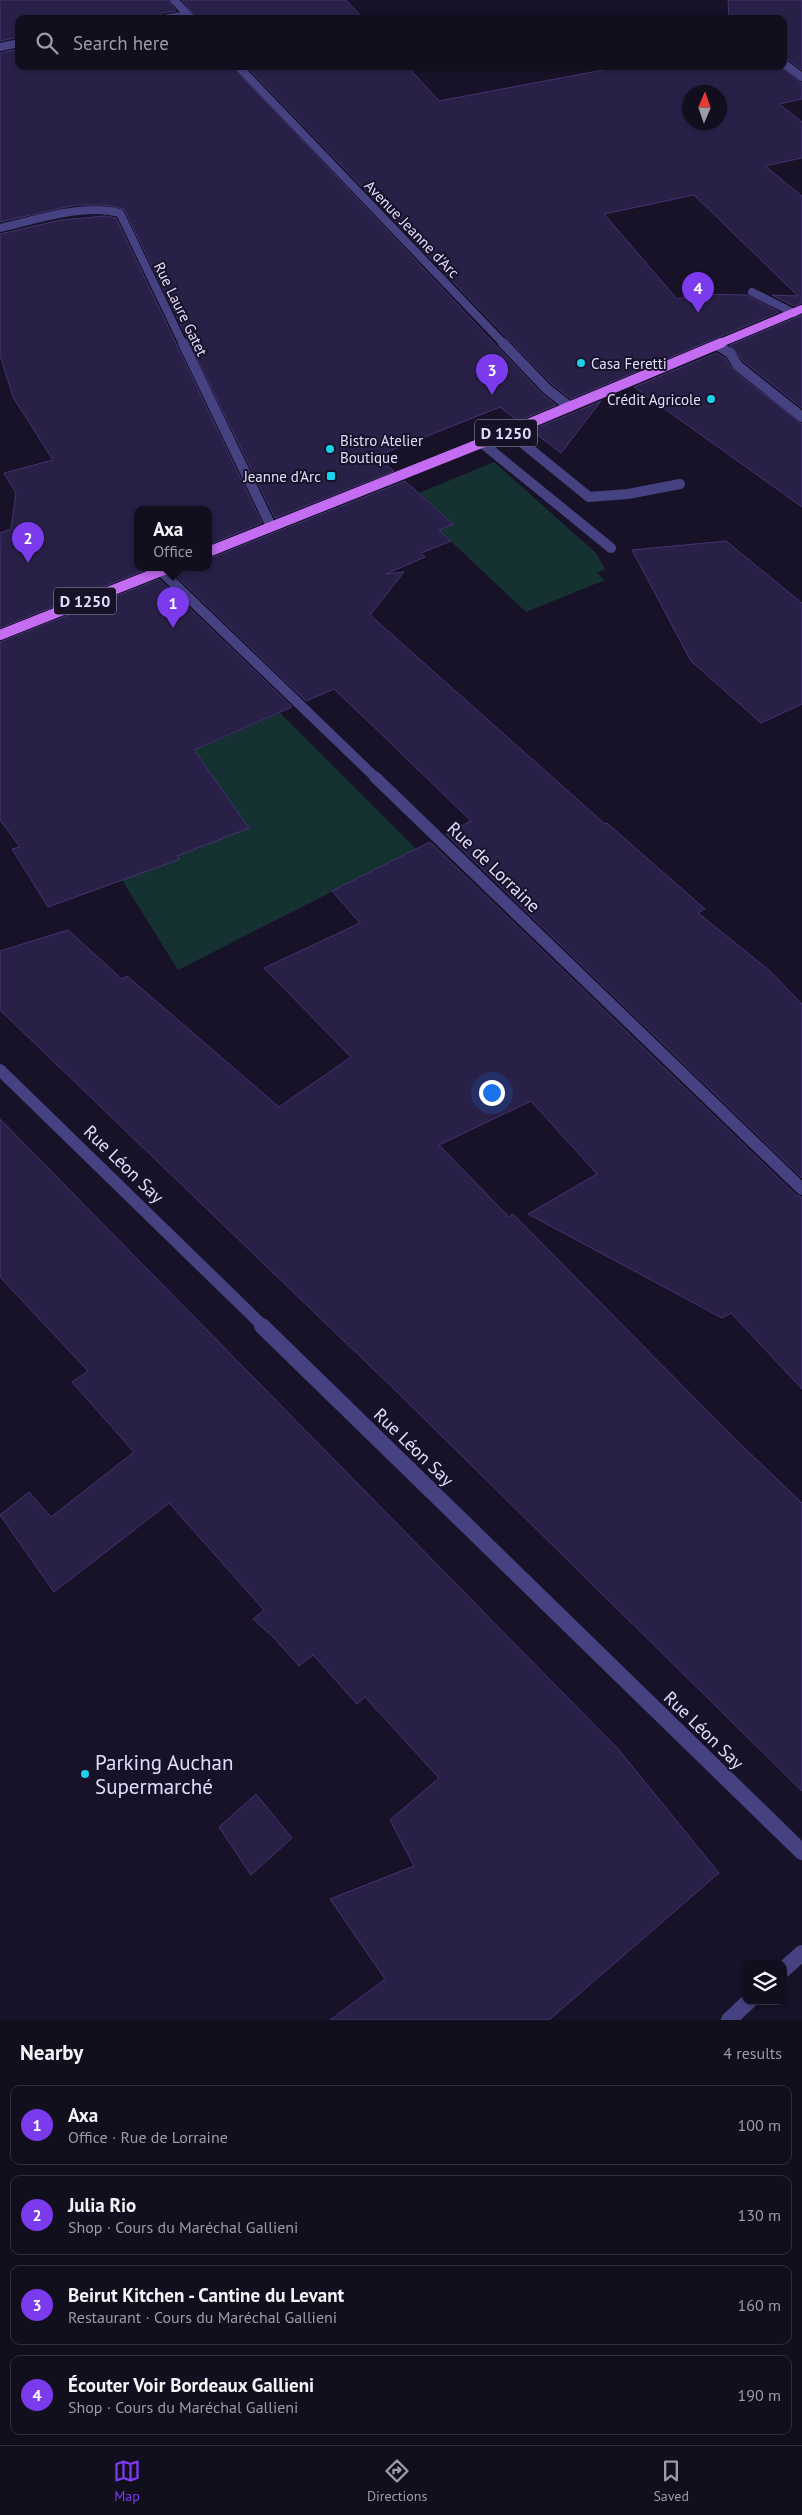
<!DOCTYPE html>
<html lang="en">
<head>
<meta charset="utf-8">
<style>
  :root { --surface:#110e1e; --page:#1a1727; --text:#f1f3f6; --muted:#9c9ca4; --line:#302e3c; --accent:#7c3aed }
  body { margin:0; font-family:"PT Sans",sans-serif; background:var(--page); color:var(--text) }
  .controls { position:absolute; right:15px; bottom:15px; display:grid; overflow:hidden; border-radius:10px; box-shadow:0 1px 4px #0004 }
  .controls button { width:45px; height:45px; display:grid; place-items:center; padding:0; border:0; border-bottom:1px solid var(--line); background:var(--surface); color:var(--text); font:25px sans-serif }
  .compass { position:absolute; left:682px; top:85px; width:45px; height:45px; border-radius:50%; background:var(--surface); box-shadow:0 1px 4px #0004; rotate:2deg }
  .you { position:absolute; left:491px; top:1092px; width:18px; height:18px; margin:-12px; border:4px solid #fff; border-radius:50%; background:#1a73e8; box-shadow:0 0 0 8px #1a73e833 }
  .badge { display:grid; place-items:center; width:32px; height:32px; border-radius:50%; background:var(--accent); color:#fff; font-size:16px; font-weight:700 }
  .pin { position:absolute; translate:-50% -41px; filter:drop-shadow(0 1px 2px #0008) }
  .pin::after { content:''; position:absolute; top:26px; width:18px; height:15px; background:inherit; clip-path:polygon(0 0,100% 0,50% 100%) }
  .popup { position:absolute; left:134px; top:506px; width:78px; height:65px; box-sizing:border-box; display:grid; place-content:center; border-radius:10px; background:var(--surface); filter:drop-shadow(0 1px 4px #0005); font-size:16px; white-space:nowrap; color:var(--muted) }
  .popup b { font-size:19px; color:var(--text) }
  .popup::after { content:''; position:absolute; left:50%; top:100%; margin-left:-10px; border:10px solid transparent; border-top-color:var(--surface) }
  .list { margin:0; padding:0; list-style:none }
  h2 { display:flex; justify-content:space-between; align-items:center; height:65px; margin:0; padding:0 20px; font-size:21px }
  h2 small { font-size:16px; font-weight:400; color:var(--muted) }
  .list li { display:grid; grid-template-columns:32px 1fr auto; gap:15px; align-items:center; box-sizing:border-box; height:80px; margin:0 10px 10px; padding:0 10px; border:1px solid var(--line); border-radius:10px }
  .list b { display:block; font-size:19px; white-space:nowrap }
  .list p { margin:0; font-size:16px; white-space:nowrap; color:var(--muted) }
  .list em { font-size:16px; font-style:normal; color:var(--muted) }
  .icon { flex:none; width:28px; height:28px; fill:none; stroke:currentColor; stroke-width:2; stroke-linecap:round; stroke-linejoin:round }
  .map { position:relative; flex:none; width:802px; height:2020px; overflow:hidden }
  .search { position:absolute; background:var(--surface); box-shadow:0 1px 4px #0004; left:15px; right:15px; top:15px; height:55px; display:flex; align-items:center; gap:12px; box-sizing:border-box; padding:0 18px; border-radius:10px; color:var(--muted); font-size:19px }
  .sheet { height:425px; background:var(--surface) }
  nav { display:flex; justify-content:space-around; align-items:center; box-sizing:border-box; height:70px; border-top:1px solid var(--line); background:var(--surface); font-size:14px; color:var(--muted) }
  nav a { display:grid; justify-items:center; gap:2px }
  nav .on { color:var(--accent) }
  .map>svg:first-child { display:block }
  .green { fill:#163131 }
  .building { fill:#292047; stroke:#423471; fill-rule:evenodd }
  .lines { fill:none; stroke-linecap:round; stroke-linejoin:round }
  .service-far1 { stroke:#464282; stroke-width:8 }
  .service { stroke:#464282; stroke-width:10 }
  .minor-far3 { stroke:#464282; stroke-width:8 }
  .minor-far2 { stroke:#464282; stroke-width:10 }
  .minor-far1 { stroke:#464282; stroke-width:12 }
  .minor { stroke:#464282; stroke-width:16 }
  .primary-far1 { stroke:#c46df2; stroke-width:8 }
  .primary { stroke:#c46df2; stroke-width:10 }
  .poi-dot { fill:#1ad0ea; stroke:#171228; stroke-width:2 }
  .labels { text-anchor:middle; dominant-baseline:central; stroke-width:4; stroke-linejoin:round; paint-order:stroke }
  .far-street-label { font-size:15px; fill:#e1dcfc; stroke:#171228 }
  .far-poi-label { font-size:15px; fill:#e1dcfc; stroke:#171228; text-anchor:start }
  .shield { fill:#171228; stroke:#a49fbc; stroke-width:1 }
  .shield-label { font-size:16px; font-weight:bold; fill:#e1dcfc }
  .street-label { font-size:18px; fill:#e1dcfc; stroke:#171228 }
  .near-poi-label { font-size:21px; fill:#e1dcfc; stroke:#171228; text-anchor:start }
</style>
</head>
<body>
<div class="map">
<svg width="802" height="2020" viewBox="0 0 802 2020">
  <rect width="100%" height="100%" fill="#171228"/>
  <path class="green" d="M494,462L596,553L605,569L597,573L605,580L526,612L439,530L453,524L419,493Z
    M280,713L416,849L178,970L122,880L174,756L205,746Z"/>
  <path class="building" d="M0,0H168L176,11L162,13L157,19H19V37L0,41Z
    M182,0H346L364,19H198Z
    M728,0H802V70L789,60H783V19H729Z
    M19,49V66H232L542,394L556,405L518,421L500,407L377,456L394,471L275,518L124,209L106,205H75L0,222V53Z
    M246,66H407L439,101L624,66H780L802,83V99L779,104L802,122V158L765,166L802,196V303L794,306L772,295L798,296L694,195L604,214L677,299L699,294L747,295L779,312L571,399L552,384L505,336ZM690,92H720V122H690Z
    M105,216L116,218L262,523L208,545V509H138V567H153L0,628V533L11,529L16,493L4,473L53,460L13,397L0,355V234L61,220Z
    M802,315V408L743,361L730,345Z
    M716,353L725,358L734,371L802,424V507L634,387Z
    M601,401L561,453L531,430L573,413Z
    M405,481L453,524L439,530L451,541L421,553L425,557L386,574L404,572L370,615L605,824L607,823L705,909L698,913L770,971L802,1004V1178L446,834L471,821L375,728L334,689L306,701L173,573L178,567H208V559Z
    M726,541L802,603V704L761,723L691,661L632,550Z
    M159,579L292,707L194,750L249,828L177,856L180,859L48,907L12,849L20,847L0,820V642Z
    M430,842L796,1195L802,1197V1389L731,1313L722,1318L528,1214L597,1174L531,1101L439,1145L509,1217L513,1214L734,1438L802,1503V1791L396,1391L0,1010V951L68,930L122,979L127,976L279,1107L351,1057L264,968L360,923L332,891Z
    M0,1119L619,1750L719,1873L549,2020H330L385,1979L330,1899L414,1866L390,1820L439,1778L365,1697L357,1704L313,1655L299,1666L274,1638L253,1619L264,1610L169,1503L54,1592L0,1515L29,1492L51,1517L134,1452L72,1382L88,1371L0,1277Z
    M256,1794L292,1838L251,1875L219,1827Z"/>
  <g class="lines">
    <path class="service-far1" d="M786,65L802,77
      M752,292L794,313"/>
    <path class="service" d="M509,432L589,497L628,494L680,484
      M482,443L611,548"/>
    <path class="minor-far3" d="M174,0L192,19
      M163,19L188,15
      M0,47L19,43
      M238,66L504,344
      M0,228C37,220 82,203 120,213L183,344"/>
    <path class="minor-far2" d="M183,343L271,526
      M503,343L547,389L570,407
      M717,345L730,353L738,366L802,417
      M161,571L376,778"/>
    <path class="minor-far1" d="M375,777L802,1189
      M0,1070L264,1327"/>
    <path class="minor" d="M262,1326L802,1852
      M783,1970L802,1953
      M729,2020L749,2001"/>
    <path class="primary-far1" d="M718,344L802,309"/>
    <path class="primary" d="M208,552L509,432L721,343
      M0,635L171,567"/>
  </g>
  <g class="poi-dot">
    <circle cx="581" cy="363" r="5"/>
    <circle cx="711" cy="399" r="5"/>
    <circle cx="330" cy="449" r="5"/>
    <rect x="326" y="471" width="10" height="10" rx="2.5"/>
    <circle cx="85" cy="1774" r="5"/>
  </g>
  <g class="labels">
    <g class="far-street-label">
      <text transform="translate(412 229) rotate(46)">Avenue Jeanne d'Arc</text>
      <text transform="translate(181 309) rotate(64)">Rue Laure Gatet</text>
    </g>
    <g class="far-poi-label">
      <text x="591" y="363">Casa Feretti</text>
      <text x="701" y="399" text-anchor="end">Crédit Agricole</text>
      <text x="340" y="440">Bistro Atelier<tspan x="340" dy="17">Boutique</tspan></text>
      <text x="321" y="476" text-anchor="end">Jeanne d'Arc</text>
    </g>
    <g class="shield">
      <rect x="475" y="419.5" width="62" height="27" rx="4"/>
      <rect x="54" y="587.5" width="62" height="27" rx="4"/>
    </g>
    <g class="shield-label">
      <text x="506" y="433">D 1250</text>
      <text x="85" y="601">D 1250</text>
    </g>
    <g class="street-label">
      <text transform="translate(494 867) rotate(44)">Rue de Lorraine</text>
      <text transform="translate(124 1164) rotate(44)">Rue Léon Say</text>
      <text transform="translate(414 1447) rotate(44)">Rue Léon Say</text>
      <text transform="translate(704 1730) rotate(44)">Rue Léon Say</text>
    </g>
    <g class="near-poi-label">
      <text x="95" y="1762">Parking Auchan<tspan x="95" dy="24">Supermarché</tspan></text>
    </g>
  </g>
</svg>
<div class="controls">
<button><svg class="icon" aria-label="layers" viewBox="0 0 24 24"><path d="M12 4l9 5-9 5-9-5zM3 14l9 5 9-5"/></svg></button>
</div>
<svg class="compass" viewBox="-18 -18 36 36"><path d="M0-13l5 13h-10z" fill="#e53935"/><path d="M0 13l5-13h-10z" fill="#9c9ca4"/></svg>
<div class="you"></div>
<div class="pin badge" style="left:173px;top:628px">1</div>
<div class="popup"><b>Axa</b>Office</div>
<div class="pin badge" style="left:28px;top:563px">2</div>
<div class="pin badge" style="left:492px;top:395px">3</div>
<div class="pin badge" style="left:698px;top:313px">4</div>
<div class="search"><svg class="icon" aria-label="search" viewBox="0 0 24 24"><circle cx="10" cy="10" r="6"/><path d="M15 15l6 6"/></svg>Search here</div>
</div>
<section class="sheet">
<h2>Nearby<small>4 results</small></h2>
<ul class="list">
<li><span class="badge">1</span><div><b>Axa</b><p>Office · Rue de Lorraine</p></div><em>100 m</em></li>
<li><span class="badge">2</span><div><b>Julia Rio</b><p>Shop · Cours du Maréchal Gallieni</p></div><em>130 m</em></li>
<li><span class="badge">3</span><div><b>Beirut Kitchen - Cantine du Levant</b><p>Restaurant · Cours du Maréchal Gallieni</p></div><em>160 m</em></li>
<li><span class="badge">4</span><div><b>Écouter Voir Bordeaux Gallieni</b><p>Shop · Cours du Maréchal Gallieni</p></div><em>190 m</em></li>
</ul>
</section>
<nav>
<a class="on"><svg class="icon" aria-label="map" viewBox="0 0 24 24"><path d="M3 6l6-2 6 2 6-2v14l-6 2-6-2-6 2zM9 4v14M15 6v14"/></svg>Map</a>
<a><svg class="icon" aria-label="directions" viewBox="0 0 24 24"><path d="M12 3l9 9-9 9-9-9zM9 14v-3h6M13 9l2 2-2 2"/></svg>Directions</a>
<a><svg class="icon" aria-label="saved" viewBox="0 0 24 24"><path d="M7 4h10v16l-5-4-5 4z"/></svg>Saved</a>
</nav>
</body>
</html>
